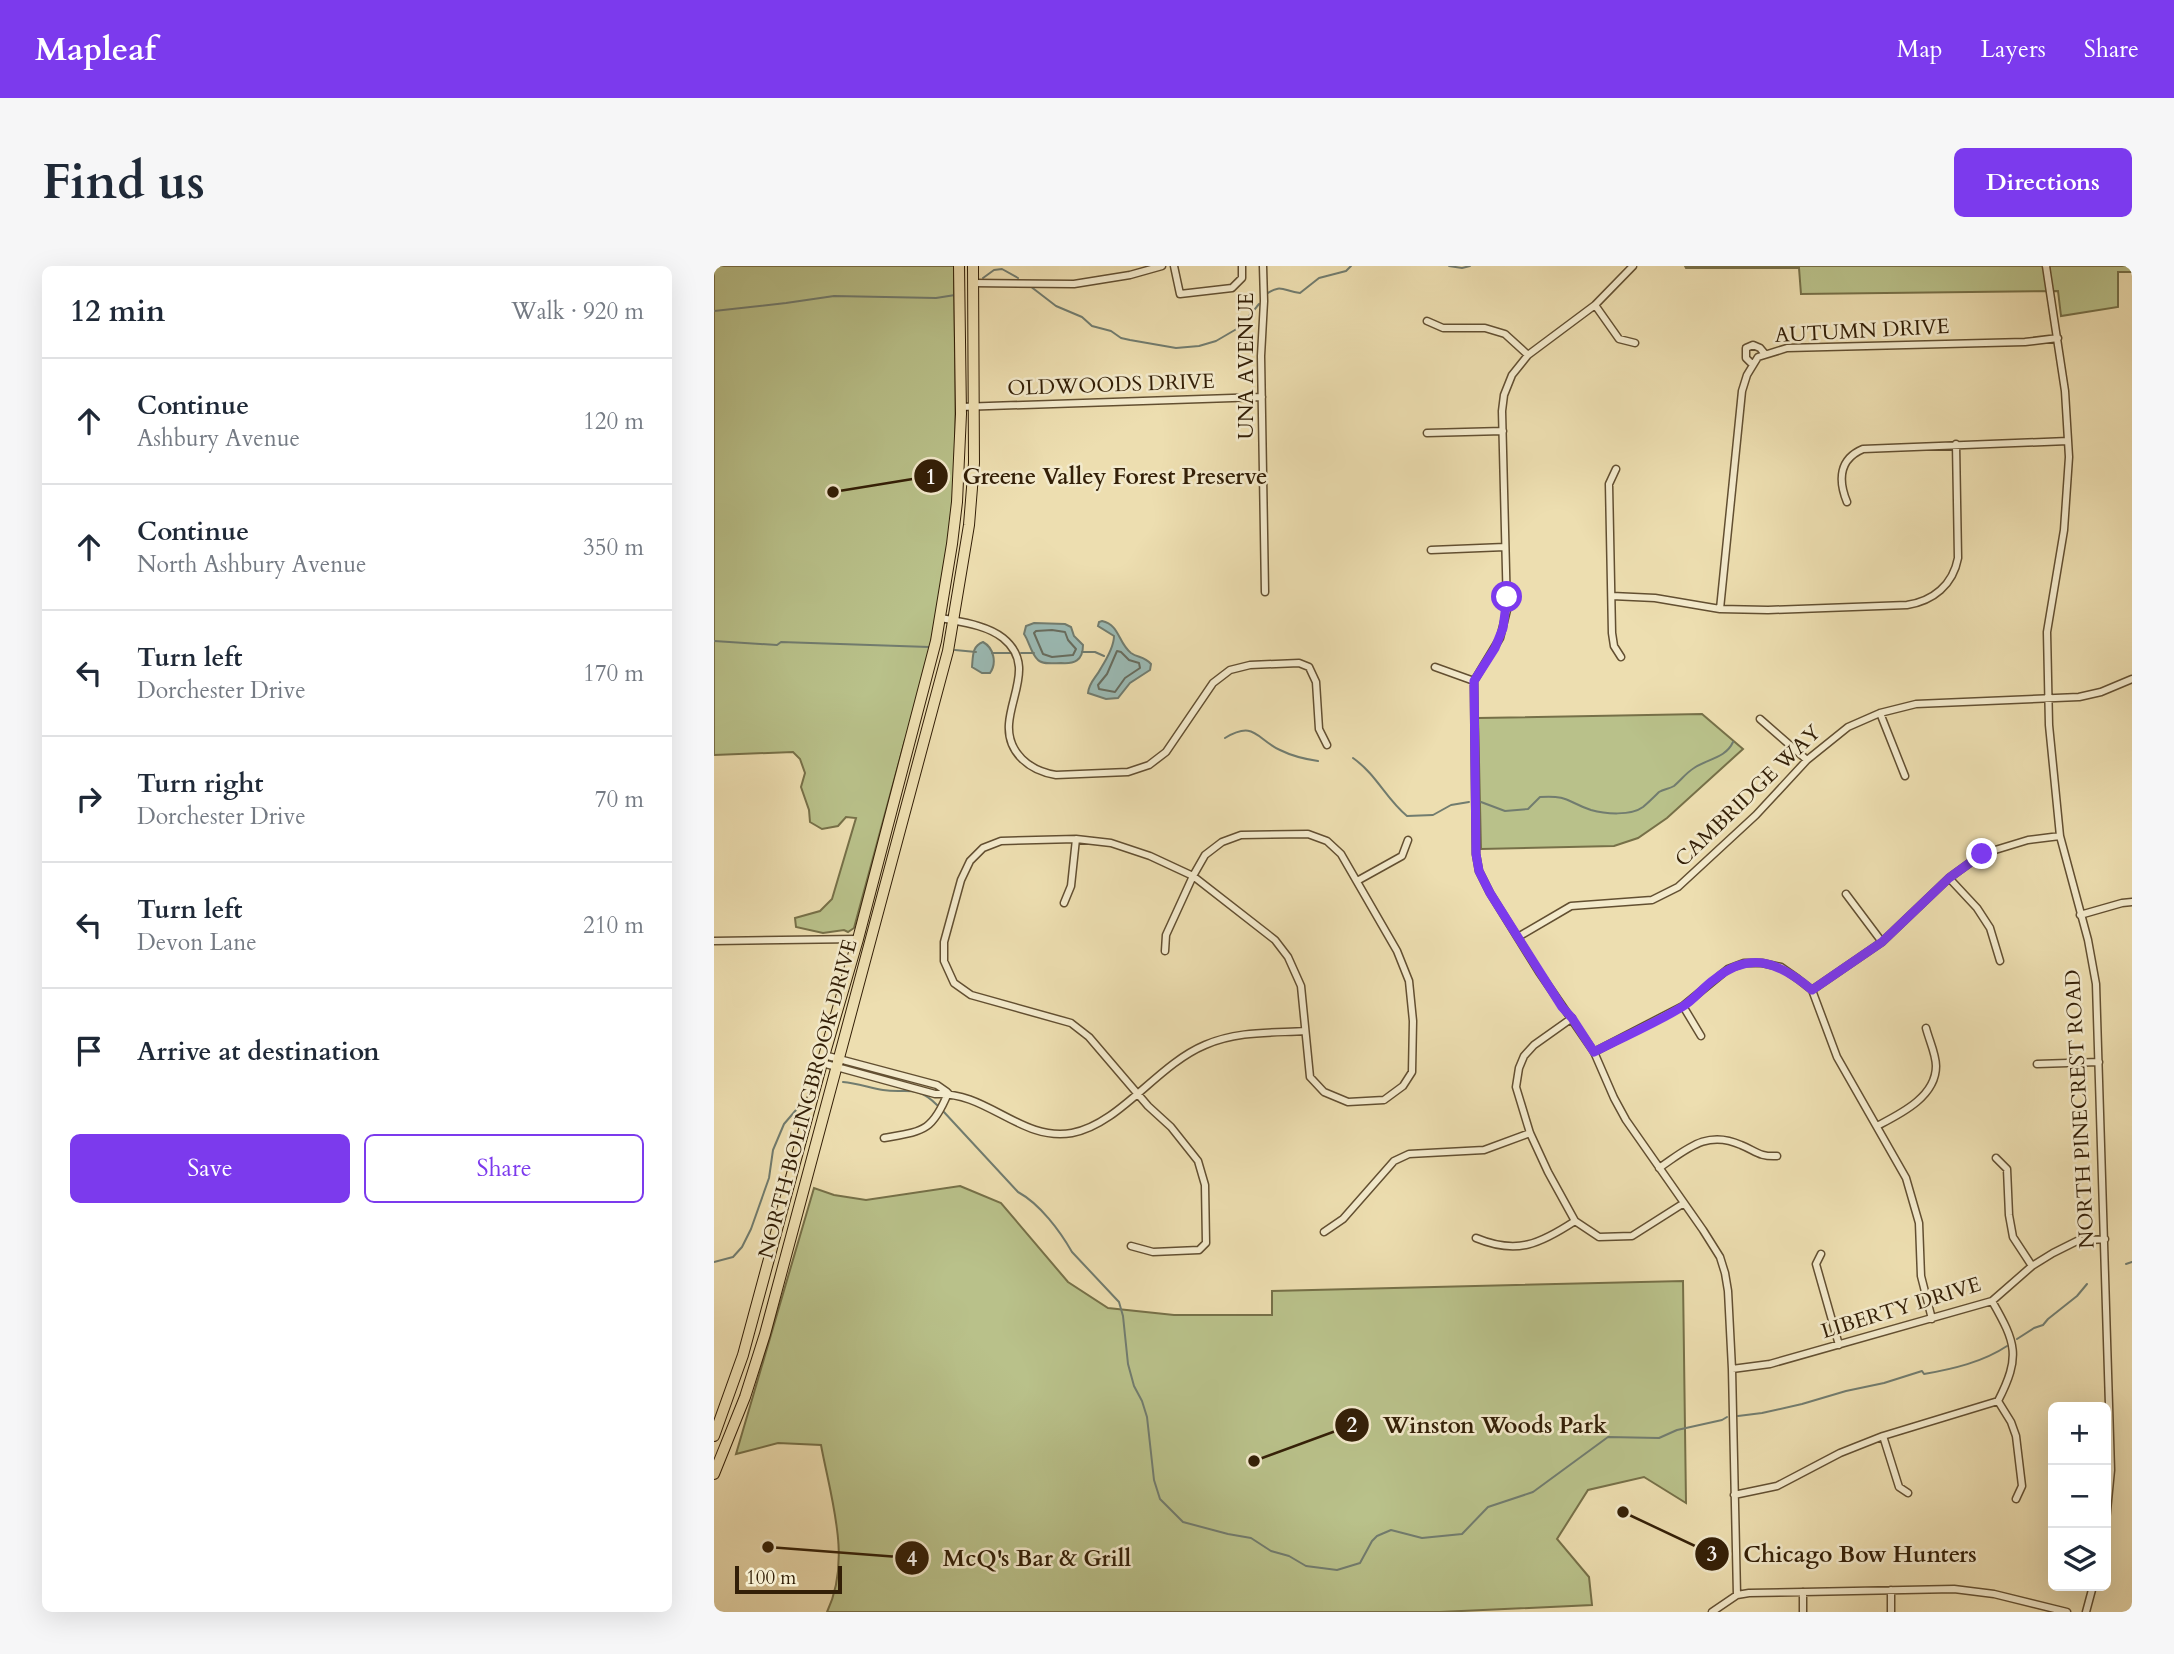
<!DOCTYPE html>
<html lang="en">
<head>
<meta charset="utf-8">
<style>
  :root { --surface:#fff; --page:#f6f6f7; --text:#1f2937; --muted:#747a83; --line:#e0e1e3; --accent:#7c3aed }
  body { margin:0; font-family:Cardo,serif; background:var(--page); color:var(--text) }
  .controls { position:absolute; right:21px; bottom:21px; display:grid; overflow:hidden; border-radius:10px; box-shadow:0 7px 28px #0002 }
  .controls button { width:63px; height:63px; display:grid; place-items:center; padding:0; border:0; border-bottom:2px solid var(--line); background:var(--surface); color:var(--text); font:35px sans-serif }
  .scale { position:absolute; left:21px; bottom:18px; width:107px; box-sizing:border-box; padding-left:7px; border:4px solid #331f07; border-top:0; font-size:19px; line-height:24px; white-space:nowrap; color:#331f07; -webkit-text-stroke:5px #f3eacc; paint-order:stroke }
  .stop { position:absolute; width:21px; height:21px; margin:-16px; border:5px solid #7c3aed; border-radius:50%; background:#fff }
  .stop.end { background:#7c3aed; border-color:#fff; box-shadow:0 2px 7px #0008 }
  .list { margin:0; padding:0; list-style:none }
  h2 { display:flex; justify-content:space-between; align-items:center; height:91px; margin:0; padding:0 28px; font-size:30px }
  h2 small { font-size:23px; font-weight:400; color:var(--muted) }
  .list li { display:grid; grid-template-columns:46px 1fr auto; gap:21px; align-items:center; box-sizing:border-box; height:126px; padding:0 28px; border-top:2px solid var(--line) }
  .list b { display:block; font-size:26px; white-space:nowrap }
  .list p { margin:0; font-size:23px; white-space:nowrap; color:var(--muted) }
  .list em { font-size:23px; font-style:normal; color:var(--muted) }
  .actions { display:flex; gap:14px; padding:21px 28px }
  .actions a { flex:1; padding:16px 0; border:2px solid var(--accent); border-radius:10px; text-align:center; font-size:24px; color:var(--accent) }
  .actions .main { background:var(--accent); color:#fff }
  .icon { flex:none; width:38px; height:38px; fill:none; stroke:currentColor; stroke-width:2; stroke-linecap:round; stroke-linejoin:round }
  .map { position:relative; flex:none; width:1418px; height:1346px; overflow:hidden; border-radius:10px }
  header { display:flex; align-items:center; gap:42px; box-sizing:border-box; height:98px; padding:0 35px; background:var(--accent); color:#fff }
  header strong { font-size:33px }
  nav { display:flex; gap:38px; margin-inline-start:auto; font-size:24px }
  .intro { display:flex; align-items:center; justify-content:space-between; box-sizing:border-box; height:168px; padding:0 42px }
  h1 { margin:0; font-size:49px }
  .button { padding:18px 32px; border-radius:10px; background:var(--accent); color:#fff; font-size:24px; font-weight:700 }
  main { display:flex; gap:42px; padding:0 42px }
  aside { flex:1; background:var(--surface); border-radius:10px; box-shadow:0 7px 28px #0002 }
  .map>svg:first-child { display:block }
  .green { fill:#b9c18a; stroke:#767048; stroke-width:2 }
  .water { fill:#9bbab4; stroke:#717c6f; stroke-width:2 }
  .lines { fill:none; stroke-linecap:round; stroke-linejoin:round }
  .shore { stroke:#676c5e; stroke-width:2 }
  .stream { stroke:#717c6f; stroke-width:2 }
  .street-casing { stroke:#624f31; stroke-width:9 }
  .primary-casing { stroke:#331f07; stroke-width:12 }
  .street { stroke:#f3eacc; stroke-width:6 }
  .primary { stroke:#eddeb0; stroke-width:10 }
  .route { stroke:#7c3aed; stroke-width:9 }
  .labels { text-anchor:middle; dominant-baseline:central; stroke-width:5; stroke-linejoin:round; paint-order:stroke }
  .street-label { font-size:21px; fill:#331f07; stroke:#f3eacc }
  .leader { fill:none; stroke:#331f07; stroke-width:2.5 }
  .callout-dot { fill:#331f07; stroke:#f3eacc; stroke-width:2.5 }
  .mark-label { font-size:21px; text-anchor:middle; font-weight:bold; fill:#fff }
  .callout-label { font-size:23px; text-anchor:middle; font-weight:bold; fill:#331f07; stroke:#f3eacc; stroke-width:5; stroke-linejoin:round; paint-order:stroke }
</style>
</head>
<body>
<header>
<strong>Mapleaf</strong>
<nav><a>Map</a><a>Layers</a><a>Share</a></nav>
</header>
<div class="intro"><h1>Find us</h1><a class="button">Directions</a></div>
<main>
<aside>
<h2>12 min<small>Walk · 920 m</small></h2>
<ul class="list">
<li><svg class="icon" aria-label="ahead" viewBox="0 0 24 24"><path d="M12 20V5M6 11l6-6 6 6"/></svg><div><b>Continue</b><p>Ashbury Avenue</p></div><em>120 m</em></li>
<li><svg class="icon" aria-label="ahead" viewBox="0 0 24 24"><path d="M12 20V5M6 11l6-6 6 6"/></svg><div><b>Continue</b><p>North Ashbury Avenue</p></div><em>350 m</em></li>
<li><svg class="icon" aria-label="left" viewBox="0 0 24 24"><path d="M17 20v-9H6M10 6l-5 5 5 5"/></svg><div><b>Turn left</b><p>Dorchester Drive</p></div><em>170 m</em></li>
<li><svg class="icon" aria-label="right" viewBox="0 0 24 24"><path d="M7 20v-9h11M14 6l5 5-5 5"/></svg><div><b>Turn right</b><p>Dorchester Drive</p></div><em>70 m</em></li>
<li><svg class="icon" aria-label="left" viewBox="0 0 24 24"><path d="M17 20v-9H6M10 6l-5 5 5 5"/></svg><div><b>Turn left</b><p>Devon Lane</p></div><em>210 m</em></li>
<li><svg class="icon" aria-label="arrive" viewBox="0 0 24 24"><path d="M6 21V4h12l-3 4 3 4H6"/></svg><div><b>Arrive at destination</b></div></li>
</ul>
<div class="actions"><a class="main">Save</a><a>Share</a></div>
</aside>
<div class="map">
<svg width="1418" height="1346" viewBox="0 0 1418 1346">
  <rect width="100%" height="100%" fill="#eddeb0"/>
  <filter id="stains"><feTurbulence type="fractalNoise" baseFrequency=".00286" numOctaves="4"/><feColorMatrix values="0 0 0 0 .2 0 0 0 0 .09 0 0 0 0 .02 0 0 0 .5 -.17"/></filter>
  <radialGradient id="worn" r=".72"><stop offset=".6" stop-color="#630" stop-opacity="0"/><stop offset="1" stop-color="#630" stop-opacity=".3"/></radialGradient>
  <path class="green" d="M0,0H240C240,93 246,189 234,282C226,347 209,410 194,474H191L140,662L134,666L130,664L109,667L82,661L81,652L106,645L118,633L142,552L132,551L124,560L108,563L96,556L95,544L87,521L91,507L86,493L79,486L0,489Z
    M971,0H1418V6H1404V41L1347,50L1344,25L1087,28L1085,2H972Z
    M988,448L1029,483L953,552L924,572L900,580L767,583L764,452Z
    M246,920L287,937L354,1016L394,1042L460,1049H558V1025L969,1015L972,1237L930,1211L874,1224L843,1273L875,1311L878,1339L726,1346H113C138,1294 117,1233 107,1179L64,1177L22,1188L100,922L120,929L152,934Z"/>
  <path class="water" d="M388,355C406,359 404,377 417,387C424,392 430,390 437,398L436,404L416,417L404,432L392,433L374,427C375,416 382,412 387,402C392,394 400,379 400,370L384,360L385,356Z
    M320,357L351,358L357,361L360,370L369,379C369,395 360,398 347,397C340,397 329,399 324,394C317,388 315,375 310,368L312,360Z
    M269,376C280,382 283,397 276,407H268L258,401C259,390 258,380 269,376Z"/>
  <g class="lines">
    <path class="shore" d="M338,364L351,366L354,374L362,383L359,389L338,391L329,388L320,367L322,365Z
      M403,385L407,386L415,394L425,397L426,402L411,412L401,426L385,423L384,419L393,408Z"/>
    <path class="stream" d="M735,0L748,2L756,0
      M269,12L280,4L288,3L304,12
      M316,20L342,40L368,51L378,60L397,65L407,72L416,74L462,82L485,80L502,75L526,61L545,38
      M551,29C567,17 569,25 586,27L605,12L632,5L637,0
      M0,45L72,37L120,30L222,32L241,29
      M0,375L63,379L67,376L215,381
      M241,384L262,386
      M368,386H381L390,390
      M278,387H297
      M307,387H320
      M511,472C541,454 542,473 566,484C578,490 590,493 604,495
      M639,492C663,509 672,533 693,550L719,549L737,539L755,536
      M767,536L791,545L814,543L826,531C855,529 853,536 877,544C891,548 917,550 929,541C935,536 940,531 945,526C950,523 955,523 960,520C967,514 972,507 980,502C993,493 1012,492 1019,476
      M129,816C143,817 156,822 169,824C193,828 202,818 223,839
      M229,845L304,926C326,938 346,965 358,986L405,1036L409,1050L414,1098L420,1120L428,1135L433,1151L440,1214L446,1233L469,1256L514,1268L537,1272L557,1285L575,1290L592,1300L623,1304L646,1297L658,1275L663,1270L677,1264L708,1272L748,1268L774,1241L819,1226L894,1171L945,1172L963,1164L1008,1154L1013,1151
      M0,996L19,991L28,981L37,963L55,912L59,884L70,858L82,844
      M1412,998L1418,996
      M1303,1073L1320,1062L1329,1059L1334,1053L1363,1030L1373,1018
      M1024,1150L1048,1147L1088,1138L1132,1125L1170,1117L1208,1105L1210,1108C1239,1103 1269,1096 1293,1080"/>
    <g class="street-casing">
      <path id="street" d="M460,0L466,28L518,22L528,12V0
        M549,0L550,35L547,90L551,326
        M919,0L881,39L814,89L798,109L790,129L788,145L793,344L786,372L760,415L762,588L765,605L776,627L825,706L880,786L900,832L912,854L989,964L1006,991L1011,1007L1014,1025L1018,1103L1023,1329
        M1332,0L1351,125L1355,191L1350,264L1333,366L1335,459L1346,570L1374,674L1382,718L1397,1204L1392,1255
        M259,17L360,18L416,9L448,0
        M881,39L905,73L921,77
        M713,55L729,62H771L791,68L814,89
        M1039,99L1032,92V82L1039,79L1046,82L1051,88
        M246,141L548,131
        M713,167L789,165
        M902,203L895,218L898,367L900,380L907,391
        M1133,236C1124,214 1125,193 1149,183L1354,175
        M717,284L791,281
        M898,330L941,332L1006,343L1054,344L1193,339C1219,335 1239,319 1244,292L1242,178
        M1006,343L1028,125L1033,109L1044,91L1073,82L1311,76L1344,72
        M227,352C247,356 273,359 289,372C320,397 297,428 295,458C293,487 316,505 342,509L414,506L435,499L452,486L499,417L516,404L536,399L585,397L595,401L602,416L605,463L613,479
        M721,401L760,415
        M1166,447L1191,510
        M1046,453L1093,494
        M1235,612L1263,642L1276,662L1286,695
        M643,615L688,590L694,574
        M1132,628L1168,676
        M350,637L357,620L362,573
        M1366,649L1408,637L1418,636
        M804,671L857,640L938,634L964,621L1042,549L1093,494L1134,461L1166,447L1202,438L1365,431L1387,426L1418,413
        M0,675L144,673
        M1098,724L1168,676L1235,612L1268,588L1314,574L1346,570
        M969,740L987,770
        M858,752L820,779L810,790L805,802L802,821L816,867L834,906L861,955L885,971L918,970L970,937
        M880,786L969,740L1014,703L1030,697H1048L1067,701L1084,713L1098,724L1123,791L1192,912L1205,957L1207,1010L1218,1053
        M110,789L223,819L233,826
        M108,797L221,828C273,825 307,876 358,867C406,858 443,799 491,779C523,765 557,767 591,765
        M1323,798L1385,796
        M1163,860C1186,848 1222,831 1222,800C1222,788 1215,774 1212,762
        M170,872C209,865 218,866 234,827
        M1282,892L1293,903L1295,949L1299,971L1318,1000
        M945,902C972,884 992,863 1027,879C1042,885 1045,891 1063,890
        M610,966L629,953L680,895L695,888L770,884L816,867
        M762,972C803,989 826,978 861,955
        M417,980L439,986L485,984L492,977L491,919L484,895L457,861L434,840L375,771L357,757L257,729L240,717L230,695V676L247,614L256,595L269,582L287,575L362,573L397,577L436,590L479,610L561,674L574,691L587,720L596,811L610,826L634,836L670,834L689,820L698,806L699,755L695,715L683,685L627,588L613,575L594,568L527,569L508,576L491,589L479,610L452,669L451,685
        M1107,988L1102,998L1125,1079
        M1018,1103L1056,1098L1278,1035L1318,1000L1339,987L1363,975L1391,973
        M1284,1135L1297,1156L1302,1170L1308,1220L1302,1233
        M1169,1170L1185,1221L1194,1227
        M1020,1229L1063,1220L1126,1187L1169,1170L1284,1135C1307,1090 1302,1077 1278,1035
        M1177,1324V1346
        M1089,1326V1346
        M998,1346L1023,1329L1035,1327L1240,1323L1280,1328L1353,1346
        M1372,1346L1379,1320"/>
    </g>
    <g class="primary-casing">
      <path id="primary" d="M0,1170L29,1089L108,797L144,673L222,375L238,278L243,236L247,148L245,0
        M0,1208L31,1131L51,1068L234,385L255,259L260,197L259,0"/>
    </g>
    <use href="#street" class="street"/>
    <use href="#primary" class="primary"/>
  </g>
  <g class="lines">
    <path class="route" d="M793,331L789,362L781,382L760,415L762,588L765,605L776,627L848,741L858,752L880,786C909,771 940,758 968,741C980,734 989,721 1001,713C1037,684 1066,697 1098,724L1168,676L1235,612L1268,588"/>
  </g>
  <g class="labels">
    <g class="street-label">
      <text transform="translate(1148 65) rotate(-3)">AUTUMN DRIVE</text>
      <text transform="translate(532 100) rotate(-90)">UNA AVENUE</text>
      <text transform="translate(397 119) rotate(-2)">OLDWOODS DRIVE</text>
      <text transform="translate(1034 530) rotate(-44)">CAMBRIDGE WAY</text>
      <text transform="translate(94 833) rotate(-75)">NORTH BOLINGBROOK DRIVE</text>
      <text transform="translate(1366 843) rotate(-93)">NORTH PINECREST ROAD</text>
      <text transform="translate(1187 1042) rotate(-17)">LIBERTY DRIVE</text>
    </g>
  </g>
  <path class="leader" d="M119 226L217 210M540 1195L638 1159M909 1246L998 1288M54 1281L198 1292"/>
  <g class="callout-dot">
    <circle cx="119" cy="226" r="7"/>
    <circle cx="540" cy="1195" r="7"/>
    <circle cx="909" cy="1246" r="7"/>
    <circle cx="54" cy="1281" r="7"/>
    <circle cx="217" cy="210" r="18"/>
    <circle cx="638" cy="1159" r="18"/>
    <circle cx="998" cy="1288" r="18"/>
    <circle cx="198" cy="1292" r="18"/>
  </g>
  <g class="mark-label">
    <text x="217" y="218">1</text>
    <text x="638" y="1166">2</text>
    <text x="998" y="1295">3</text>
    <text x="198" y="1300">4</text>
  </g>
  <g class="callout-label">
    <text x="401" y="218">Greene Valley Forest Preserve</text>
    <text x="781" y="1167">Winston Woods Park</text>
    <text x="1146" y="1296">Chicago Bow Hunters</text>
    <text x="323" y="1300">McQ's Bar &amp; Grill</text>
  </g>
  <rect width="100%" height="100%" filter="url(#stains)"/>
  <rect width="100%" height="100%" fill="url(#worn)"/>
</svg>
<div class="controls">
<button>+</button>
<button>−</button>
<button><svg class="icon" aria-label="layers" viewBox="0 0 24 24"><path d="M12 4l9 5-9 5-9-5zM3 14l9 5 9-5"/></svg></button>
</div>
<div class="scale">100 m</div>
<div class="stop" style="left:793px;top:331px"></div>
<div class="stop end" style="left:1268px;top:588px"></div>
</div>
</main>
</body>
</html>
